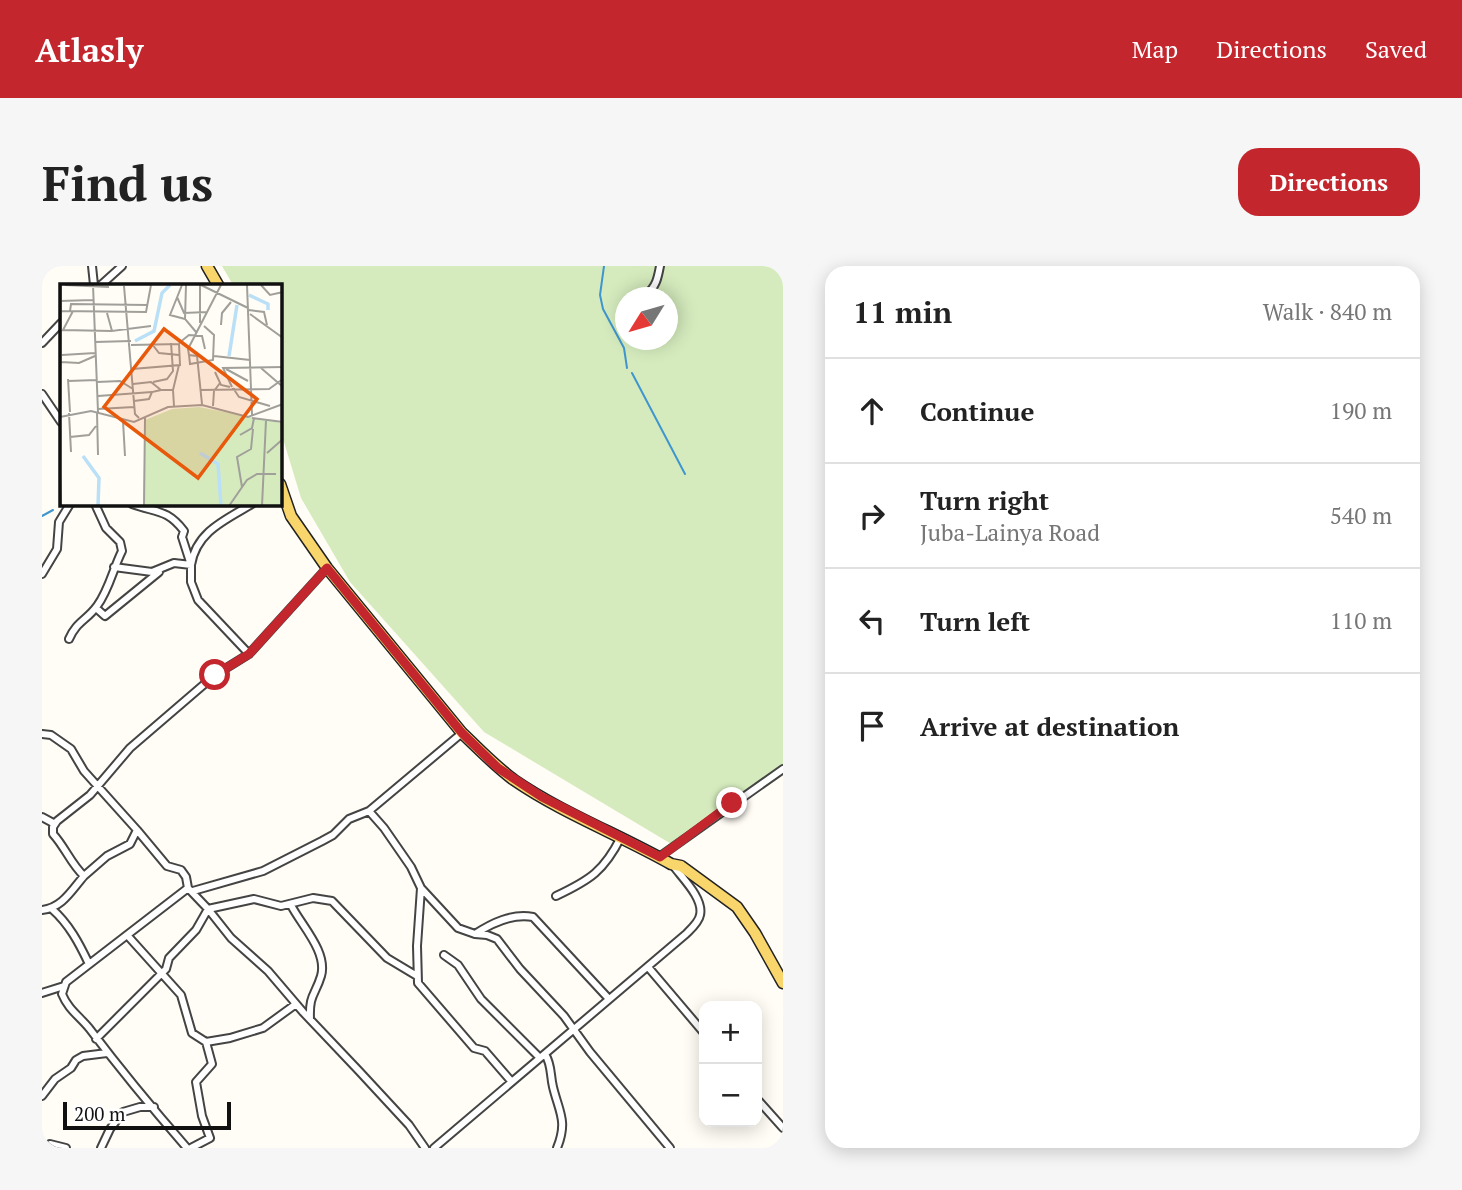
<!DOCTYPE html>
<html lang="en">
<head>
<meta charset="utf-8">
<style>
  :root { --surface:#fff; --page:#f6f6f6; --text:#222; --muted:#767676; --line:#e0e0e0; --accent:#c4262e }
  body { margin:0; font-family:"PT Serif",serif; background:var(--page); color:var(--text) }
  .controls { position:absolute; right:21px; bottom:21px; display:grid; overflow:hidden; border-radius:14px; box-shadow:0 4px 18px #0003 }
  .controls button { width:63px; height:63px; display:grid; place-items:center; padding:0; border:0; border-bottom:2px solid var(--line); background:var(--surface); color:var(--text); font:35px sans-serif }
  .compass { position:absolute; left:573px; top:21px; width:63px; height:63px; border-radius:50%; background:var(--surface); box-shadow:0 4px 18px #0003; rotate:233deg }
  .scale { position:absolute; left:21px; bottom:18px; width:168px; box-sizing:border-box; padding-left:7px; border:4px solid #111; border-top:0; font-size:19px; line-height:24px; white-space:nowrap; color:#111; -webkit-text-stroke:5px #fff; paint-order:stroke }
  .stop { position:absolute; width:21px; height:21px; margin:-16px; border:5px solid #c4262e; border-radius:50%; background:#fff }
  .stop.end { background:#c4262e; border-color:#fff; box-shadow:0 2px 7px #0008 }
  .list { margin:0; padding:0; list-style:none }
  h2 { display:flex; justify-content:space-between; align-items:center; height:91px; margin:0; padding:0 28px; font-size:30px }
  h2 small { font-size:23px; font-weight:400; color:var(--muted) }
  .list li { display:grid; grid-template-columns:46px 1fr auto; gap:21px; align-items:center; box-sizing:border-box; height:105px; padding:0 28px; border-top:2px solid var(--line) }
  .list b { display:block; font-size:26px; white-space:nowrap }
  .list p { margin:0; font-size:23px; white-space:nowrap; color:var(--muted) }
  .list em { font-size:23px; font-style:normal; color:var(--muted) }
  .icon { flex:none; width:38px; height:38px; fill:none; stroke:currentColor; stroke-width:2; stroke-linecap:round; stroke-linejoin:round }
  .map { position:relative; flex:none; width:741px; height:882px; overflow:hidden; border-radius:21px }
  header { display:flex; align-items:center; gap:42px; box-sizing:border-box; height:98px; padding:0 35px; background:var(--accent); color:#fff }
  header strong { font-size:33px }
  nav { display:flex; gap:38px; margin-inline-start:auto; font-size:24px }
  .intro { display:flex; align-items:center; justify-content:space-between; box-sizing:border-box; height:168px; padding:0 42px }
  h1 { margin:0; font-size:49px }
  .button { padding:18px 32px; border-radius:21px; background:var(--accent); color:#fff; font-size:24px; font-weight:700 }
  main { display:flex; gap:42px; padding:0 42px }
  aside { flex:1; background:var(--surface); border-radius:21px; box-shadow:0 4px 18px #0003 }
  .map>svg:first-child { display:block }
  .green { fill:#d5ebbd; fill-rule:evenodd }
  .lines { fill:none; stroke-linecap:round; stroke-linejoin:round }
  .stream { stroke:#3f96cf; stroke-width:2 }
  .minor-casing { stroke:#444; stroke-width:10 }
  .primary-casing { stroke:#222; stroke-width:13 }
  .minor { stroke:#fff; stroke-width:6 }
  .primary { stroke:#f9d66b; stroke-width:10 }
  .route { stroke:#c4262e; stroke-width:9 }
  .inset-river { fill:none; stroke:#b9e0f7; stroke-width:3.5 }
  .inset-road { fill:none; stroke:#a09f9a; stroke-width:2 }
  .view { fill:#e8590c; fill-opacity:0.15; stroke:#e8590c; stroke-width:3.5 }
  .inset-edge { fill:none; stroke:#111; stroke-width:3.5 }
</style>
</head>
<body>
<header>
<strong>Atlasly</strong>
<nav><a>Map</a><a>Directions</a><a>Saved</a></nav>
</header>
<div class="intro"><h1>Find us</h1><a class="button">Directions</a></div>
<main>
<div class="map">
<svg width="741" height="882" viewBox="0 0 741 882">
  <rect width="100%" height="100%" fill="#fffdf5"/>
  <path class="green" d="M180,0H741V506L636,582L442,466L308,316L259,232L238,163V19H191ZM584,32H626V74H584Z"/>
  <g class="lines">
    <path class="stream" d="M562,0L558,29L561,43L582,82L585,102
      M590,107L643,208
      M0,250L11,244"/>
    <g class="minor-casing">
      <path id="minor" d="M50,0L52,19
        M59,19L80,0
        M604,28C614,22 616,11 618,0
        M0,77L19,57
        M0,128L19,156
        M90,238C115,247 125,243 142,265L140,271L149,299V316L156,334L207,388
        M72,301L110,306L132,297L149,299C154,266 183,254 210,238
        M0,308L15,283L17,256L28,238
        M54,342L63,350L117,306
        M27,373C34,356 45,354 55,340C67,324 71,303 80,285L78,276L64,262L53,238
        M420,467L327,545L342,562L369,601L379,622L375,680L376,717L432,782L443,785L469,815
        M0,468L9,469L29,483L42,505L95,564L88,578L65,590L42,610
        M0,551L13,558
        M95,564L125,600L139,604L144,611L146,622
        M617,591L741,503
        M379,622L416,662L433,668C450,657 470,647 491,651L567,733
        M151,625L221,605L280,575L291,569L307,553L327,545
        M514,630C548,614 562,605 579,571
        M249,639C259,659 286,686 279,710C273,730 267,728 268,753
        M10,643C27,658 37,677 47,698
        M0,644C20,642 29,625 42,610C29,598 23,581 11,568V561L15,555L48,529L88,482L173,409L207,388L285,302
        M433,668L445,669L455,673L478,703L522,750L548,786L628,882
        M85,669L139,729L150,767L164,776L170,798L154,816L160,850L168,872L149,882
        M402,689L416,699L439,733L498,792
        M606,701L662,767
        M0,727L22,720
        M54,773L124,703L127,692L154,664L166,643L212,633L239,640L271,632L290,635L345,692L375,710
        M164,776L188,772L221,762L254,738
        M503,788C510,799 508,809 511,821C517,846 526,855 515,882
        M0,830L13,813L29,802L34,794L41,790L65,787
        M715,833L741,862
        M3,882L8,878L24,882
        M59,882L68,863L81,846L98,841H112
        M145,882C111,843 78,803 47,762C37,750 26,743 20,728L24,716L146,622L166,643L189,672L226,705L261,746L317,805L367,859L383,882
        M392,882L644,668C649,663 657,656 658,649C662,632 639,611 630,598"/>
    </g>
    <g class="primary-casing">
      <path id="primary" d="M165,0L176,19
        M238,218L249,250L285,302L420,467C437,483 453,500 472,514C520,547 578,569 629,598L639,600L695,641L713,667L741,717"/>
    </g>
    <use href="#minor" class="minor"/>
    <use href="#primary" class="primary"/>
  </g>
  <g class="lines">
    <path class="route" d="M173,409L207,388L285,302L420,467L456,502L500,531L618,591L690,537"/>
  </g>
  <g transform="translate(18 18)">
    <rect width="222" height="222" fill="#fffdf5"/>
    <path d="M139,123L222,139V222H83L85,136L112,125Z" fill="#d5ebbd"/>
    <path class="inset-river" d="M189,11L208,20V26M75,57L94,47L102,9L110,1M169,72L177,21M140,169L158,180L161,222M23,172L39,194L38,222"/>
    <path class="inset-road" d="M5,1L49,3M33,1L38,128M122,1L110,31L125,35M126,1L125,35L136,48M140,1V39M141,1L188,24M187,1L192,131M201,1L210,11L223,8M64,2L75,130L79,134M117,13L124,29L147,28M0,17L33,16M189,26L204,28L207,41M0,27L86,28L91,1M10,27L11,20L87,21M13,27L3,46L52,47M47,29L52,47L91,42M190,30L223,54M161,41L162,29L171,18M35,58L71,57M119,59L129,51L142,52L145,65M92,60L99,69L119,71M71,61L119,60L120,81L72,85M2,71L35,69M129,71L130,80L153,76L154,51L144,42M154,72L190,76M1,78L19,79L35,72M201,84L223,103M166,85L188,97M155,88L161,101L170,103M8,95L10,128M8,97L37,96M37,98L60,97L73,105M93,98L107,95L113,87L111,59M0,100L1,1M73,100L91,98L101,106H113L114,122M172,103L163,84L223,83M173,104L179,113L210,122M113,106L119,81M140,106L209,105L223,95M38,112L92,108M74,117L89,115L92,108L101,106M142,120L137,72L129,71L128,65L161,1M153,122L154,107L160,99M38,125L74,123M37,128L38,171M9,129L11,168M0,133L31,127L74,138L108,123L142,121L188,133L223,120M192,134L223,138M63,137L65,172M180,151L192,144L194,134M10,153L29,151L36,142M207,169L223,155M0,189L1,222M182,203L177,173L191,165L193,145M84,222L85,134M169,222L187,196L197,190H216M202,222L206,136"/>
    <path class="view" d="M104,45L197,115L138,194L44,123Z"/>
    <rect width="222" height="222" class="inset-edge"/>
  </g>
</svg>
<div class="controls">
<button>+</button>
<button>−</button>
</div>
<svg class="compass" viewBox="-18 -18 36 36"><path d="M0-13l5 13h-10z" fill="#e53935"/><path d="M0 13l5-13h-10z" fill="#767676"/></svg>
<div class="scale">200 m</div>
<div class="stop" style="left:173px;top:409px"></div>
<div class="stop end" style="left:690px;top:537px"></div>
</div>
<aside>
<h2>11 min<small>Walk · 840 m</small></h2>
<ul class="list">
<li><svg class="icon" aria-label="ahead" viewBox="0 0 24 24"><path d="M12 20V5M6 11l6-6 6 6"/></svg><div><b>Continue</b></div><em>190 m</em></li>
<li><svg class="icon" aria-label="right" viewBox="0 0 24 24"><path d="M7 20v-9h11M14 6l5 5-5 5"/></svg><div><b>Turn right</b><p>Juba-Lainya Road</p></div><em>540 m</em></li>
<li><svg class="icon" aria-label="left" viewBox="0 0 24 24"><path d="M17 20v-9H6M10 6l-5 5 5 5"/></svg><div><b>Turn left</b></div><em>110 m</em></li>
<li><svg class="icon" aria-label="arrive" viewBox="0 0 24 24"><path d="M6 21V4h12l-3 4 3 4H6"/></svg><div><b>Arrive at destination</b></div></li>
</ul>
</aside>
</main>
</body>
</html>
